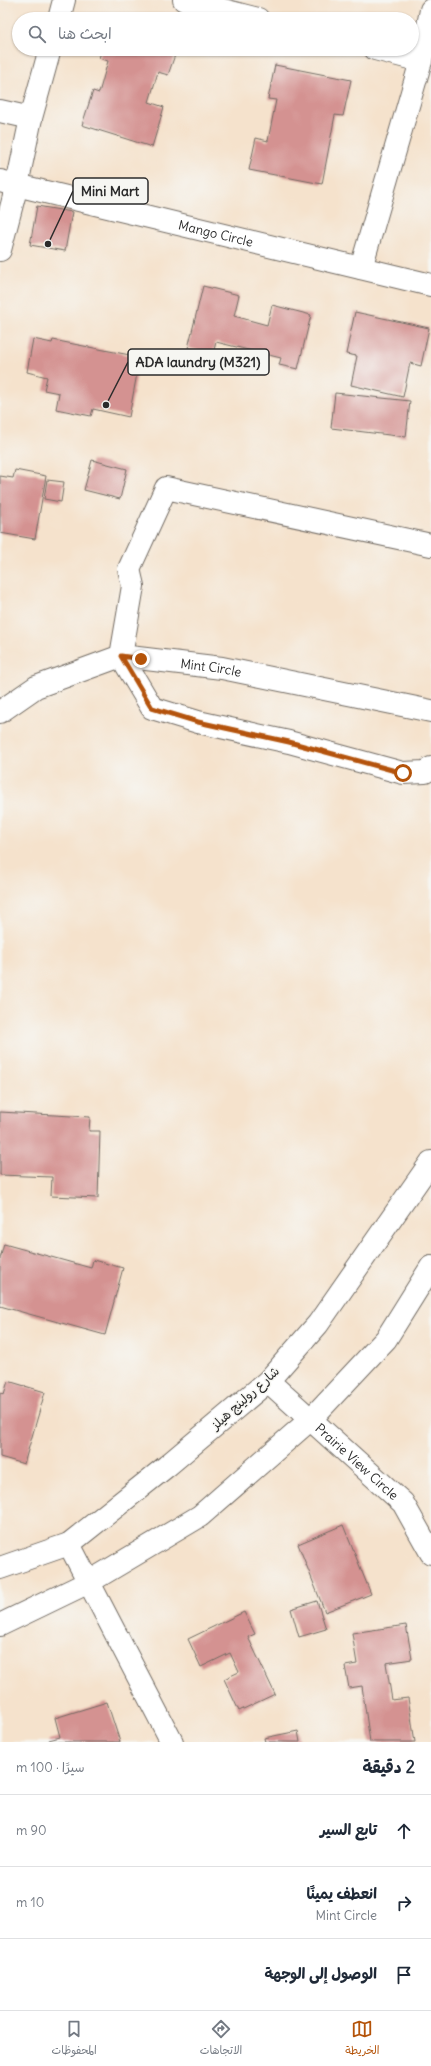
<!DOCTYPE html>
<html lang="ar">
<head>
<meta charset="utf-8">
<style>
  :root { --surface:#fff; --page:#f2f2f3; --text:#1f2937; --muted:#747a83; --line:#e0e1e3; --accent:#b45309 }
  body { margin:0; font-family:Delius,"Playpen Sans Arabic",sans-serif; background:var(--page); color:var(--text); direction:rtl }
  .stop { position:absolute; width:12px; height:12px; margin:-9px; border:3px solid #b45309; border-radius:50%; background:#fff }
  .stop.end { background:#b45309; border-color:#fff; box-shadow:0 1px 4px #0008 }
  .list { margin:0; padding:0; list-style:none }
  h2 { display:flex; justify-content:space-between; align-items:center; height:52px; margin:0; padding:0 16px; font-size:17px }
  h2 small { font-size:13px; font-weight:400; color:var(--muted) }
  .list li { display:grid; grid-template-columns:26px 1fr auto; gap:12px; align-items:center; box-sizing:border-box; height:72px; padding:0 16px; border-top:1px solid var(--line) }
  .list b { display:block; font-size:15px; white-space:nowrap }
  .list p { margin:0; font-size:13px; white-space:nowrap; color:var(--muted) }
  .list em { font-size:13px; font-style:normal; color:var(--muted) }
  .icon { flex:none; width:22px; height:22px; fill:none; stroke:currentColor; stroke-width:2; stroke-linecap:round; stroke-linejoin:round }
  .map { position:relative; flex:none; width:431px; height:1742px; overflow:hidden; direction:ltr }
  .search { position:absolute; background:var(--surface); box-shadow:0 1px 3px #0004; left:12px; right:12px; top:12px; height:44px; display:flex; align-items:center; gap:10px; box-sizing:border-box; padding:0 14px; border-radius:22px; color:var(--muted); font-size:15px }
  .sheet { height:268px; background:var(--surface) }
  nav { display:flex; justify-content:space-around; align-items:center; box-sizing:border-box; height:56px; border-top:1px solid var(--line); background:var(--surface); font-size:11px; color:var(--muted) }
  nav a { display:grid; justify-items:center; gap:2px }
  nav .on { color:var(--accent) }
  .map>svg:first-child { display:block }
  .building { fill:#d49291 }
  .lines { fill:none; stroke-linecap:round; stroke-linejoin:round }
  .minor-casing { stroke:#726b63; stroke-width:24 }
  .major-casing { stroke:#726b63; stroke-width:24 }
  .minor { stroke:#fff; stroke-width:22 }
  .major { stroke:#fff; stroke-width:22 }
  .route { stroke:#b45309; stroke-width:5 }
  .labels { text-anchor:middle; dominant-baseline:central; stroke-width:3; stroke-linejoin:round; paint-order:stroke }
  .street-label { font-size:13px; fill:#2b2b2b; stroke:#f6f6f2 }
  .leader { fill:none; stroke:#2b2b2b; stroke-width:1.5 }
  .callout-dot { fill:#2b2b2b; stroke:#f6f6f2; stroke-width:1.5 }
  .callout { fill:#f6f6f2; stroke:#2b2b2b; stroke-width:1.5 }
  .callout-label { font-size:14px; text-anchor:middle; font-weight:bold; fill:#2b2b2b }
</style>
</head>
<body>
<div class="map">
<svg width="431" height="1742" viewBox="0 0 431 1742">
  <rect width="100%" height="100%" fill="#f6f6f2"/>
  <filter id="ink" filterUnits="userSpaceOnUse"><feTurbulence type="fractalNoise" baseFrequency=".025" numOctaves="2"/><feDisplacementMap in="SourceGraphic" scale="8" xChannelSelector="R" yChannelSelector="G"/><feConvolveMatrix kernelMatrix="1 2 1 2 8 2 1 2 1" color-interpolation-filters="sRGB"/></filter>
  <filter id="wash" filterUnits="userSpaceOnUse"><feTurbulence type="fractalNoise" baseFrequency=".012" numOctaves="4" result="noise"/><feDisplacementMap in="SourceGraphic" scale="16" xChannelSelector="R" yChannelSelector="G"/><feGaussianBlur stdDeviation="0.9" result="paint"/><feColorMatrix in="noise" values="0 0 0 0 0 0 0 0 0 0 0 0 0 0 0 0 0 1.4 0 .05"/><feComposite in="paint" operator="in"/></filter>
  <g filter="url(#wash)">
    <rect width="100%" height="100%" fill="#f5e2cc"/>
    <g id="blocks">
      <path class="building" d="M102,49H168L176,52L168,75L158,72L149,102L164,107L152,147L82,125L93,91L99,93L108,61L99,58Z
        M275,65L351,80L343,116L335,115L322,184L249,170L256,138L268,141L276,100L268,99Z
        M37,206L72,212L65,251L30,245Z
        M203,286L239,295L234,316L267,325L272,305L311,315L298,369L279,365L281,358L216,342L213,354L188,348Z
        M355,312L429,328L421,366L410,363L403,397L351,385L357,356L346,354Z
        M33,339L52,343L53,340L140,357L129,417L93,409L91,416L56,409L59,393L44,390L47,377L27,372Z
        M335,393L410,401L406,437L331,428Z
        M92,460L127,469L120,499L84,490Z
        M15,470L46,476L35,539L0,533V476L13,478Z
        M47,480L64,482L61,502L44,499Z
        M0,1112L90,1117L89,1131H100L98,1198L51,1196L52,1177L0,1175Z
        M4,1244L91,1268L93,1260L123,1268L105,1335L0,1306V1259Z
        M8,1381L45,1392L24,1464L0,1457V1393L4,1394Z
        M343,1525L371,1594L325,1612L298,1544Z
        M317,1601L326,1629L299,1637L291,1609Z
        M244,1612L255,1634L248,1637L275,1694L239,1711L224,1679L239,1672L230,1653L201,1667L188,1639Z
        M406,1625L412,1659L386,1663L392,1700L408,1698L415,1742H370L362,1686L349,1688L345,1666L357,1664L352,1633Z
        M107,1702L120,1742H49V1740L60,1737L55,1718Z
        M298,1731L300,1742H265L264,1738Z"/>
    </g>
  </g>
  <g filter="url(#ink)">
    <use href="#blocks" fill-opacity="0" stroke="#726b63" stroke-width="1"/>
    <g class="lines">
      <g class="minor-casing">
        <g id="minor">
          <path d="M184,0L258,19"/>
          <path d="M59,19L64,0"/>
          <path d="M375,49L421,61"/>
          <path d="M0,111L31,118"/>
          <path id="s1" d="M0,181L431,285"/>
          <path d="M0,250L17,185L31,118L50,49"/>
          <path d="M361,268L421,61L431,10"/>
          <path d="M431,545L166,488L129,569L133,586L121,656L152,708L198,722L289,742L403,773L425,772L431,768"/>
          <path id="s2" d="M0,712L36,687L121,656L222,668L431,711"/>
          <path id="s3" d="M268,1381L403,1503L431,1553"/>
          <path d="M69,1544L172,1742"/>
        </g>
      </g>
      <g class="major-casing">
        <path id="major" d="M0,1568L69,1544L167,1466L268,1381L318,1324L431,1162
          M0,1625L89,1582L200,1516L311,1419L386,1339L431,1267"/>
      </g>
      <use href="#minor" class="minor"/>
      <use href="#major" class="major"/>
    </g>
  </g>
  <g class="lines" filter="url(#ink)">
    <path class="route" d="M141,659L121,656L152,708L198,722L289,742L403,773"/>
  </g>
  <g class="labels">
    <g class="street-label">
      <text stroke="none"><textPath href="#s1" startOffset="222">Mango Circle</textPath></text>
      <text stroke="none"><textPath href="#s2" startOffset="225">Mint Circle</textPath></text>
      <text transform="translate(245 1398) rotate(-42)">شارع رولينج هيلز</text>
      <text stroke="none"><textPath href="#s3" startOffset="120">Prairie View Circle</textPath></text>
    </g>
  </g>
  <path class="leader" d="M48 244L73 191M106 405L128 362"/>
  <g class="callout-dot">
    <circle cx="48" cy="244" r="4"/>
    <circle cx="106" cy="405" r="4"/>
  </g>
  <g class="callout">
    <rect x="73" y="178" width="75" height="26" rx="4"/>
    <rect x="128" y="349" width="141" height="26" rx="4"/>
  </g>
  <g class="callout-label">
    <text x="110" y="196">Mini Mart</text>
    <text x="198" y="367">ADA laundry (M321)</text>
  </g>
</svg>
<div class="stop" style="left:403px;top:773px"></div>
<div class="stop end" style="left:141px;top:659px"></div>
<div class="search"><svg class="icon" aria-label="search" viewBox="0 0 24 24"><circle cx="10" cy="10" r="6"/><path d="M15 15l6 6"/></svg>ابحث هنا</div>
</div>
<section class="sheet">
<h2>2 دقيقة<small>سيرًا · 100 m</small></h2>
<ul class="list">
<li><svg class="icon" aria-label="ahead" viewBox="0 0 24 24"><path d="M12 20V5M6 11l6-6 6 6"/></svg><div><b>تابع السير</b></div><em>90 m</em></li>
<li><svg class="icon" aria-label="right" viewBox="0 0 24 24"><path d="M7 20v-9h11M14 6l5 5-5 5"/></svg><div><b>انعطف يمينًا</b><p>Mint Circle</p></div><em>10 m</em></li>
<li><svg class="icon" aria-label="arrive" viewBox="0 0 24 24"><path d="M6 21V4h12l-3 4 3 4H6"/></svg><div><b>الوصول إلى الوجهة</b></div></li>
</ul>
</section>
<nav>
<a class="on"><svg class="icon" aria-label="map" viewBox="0 0 24 24"><path d="M3 6l6-2 6 2 6-2v14l-6 2-6-2-6 2zM9 4v14M15 6v14"/></svg>الخريطة</a>
<a><svg class="icon" aria-label="directions" viewBox="0 0 24 24"><path d="M12 3l9 9-9 9-9-9zM9 14v-3h6M13 9l2 2-2 2"/></svg>الاتجاهات</a>
<a><svg class="icon" aria-label="saved" viewBox="0 0 24 24"><path d="M7 4h10v16l-5-4-5 4z"/></svg>المحفوظات</a>
</nav>
</body>
</html>
